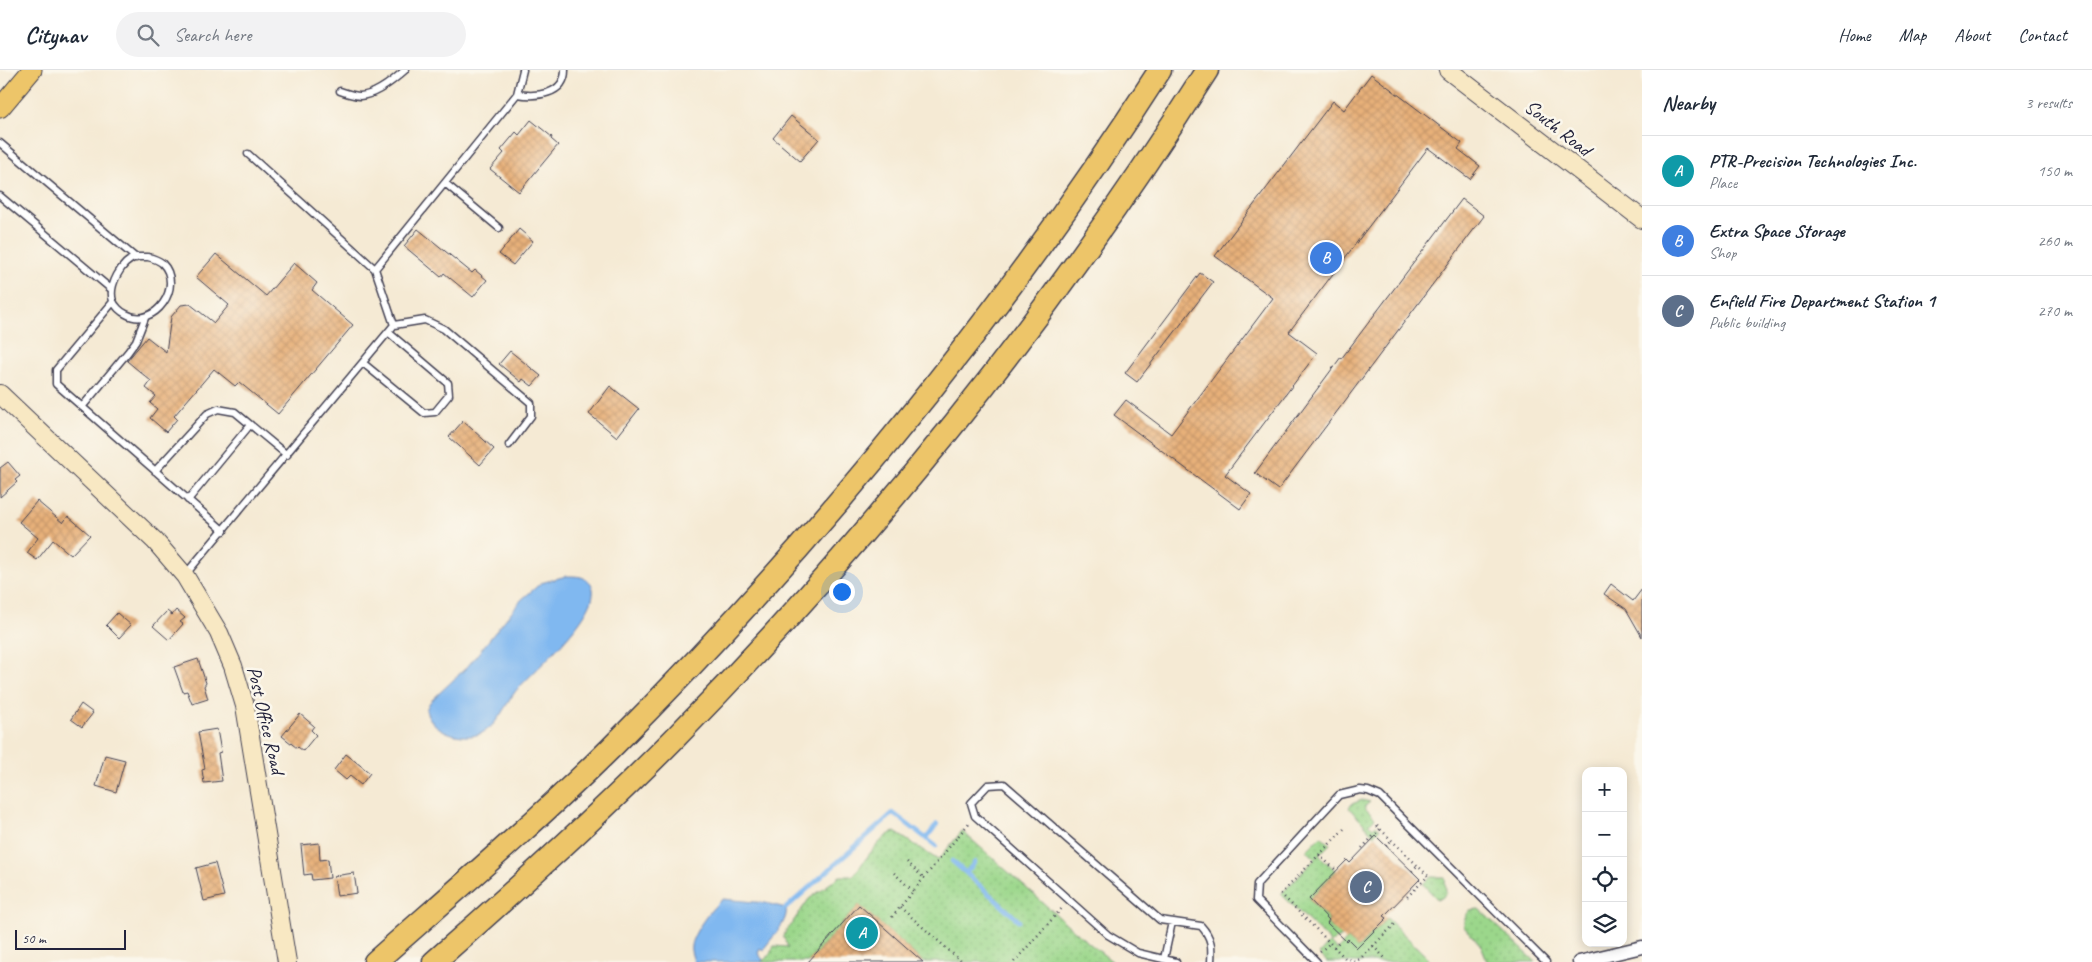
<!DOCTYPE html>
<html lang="en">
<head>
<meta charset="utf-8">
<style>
  :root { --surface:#fff; --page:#f2f2f3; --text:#1f2937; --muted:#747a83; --line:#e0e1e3; --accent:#0f766e }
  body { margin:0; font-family:Caveat,sans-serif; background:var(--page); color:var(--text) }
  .controls { position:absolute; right:15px; bottom:15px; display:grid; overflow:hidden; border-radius:10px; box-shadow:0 2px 12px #0003 }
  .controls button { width:45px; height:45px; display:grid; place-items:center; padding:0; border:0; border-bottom:1px solid var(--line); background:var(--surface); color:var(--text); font:25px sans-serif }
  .scale { position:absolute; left:15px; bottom:12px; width:111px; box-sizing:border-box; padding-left:5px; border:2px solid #22223b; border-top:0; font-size:14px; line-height:18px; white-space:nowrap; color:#22223b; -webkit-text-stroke:4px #fbf7ec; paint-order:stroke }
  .you { position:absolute; left:841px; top:521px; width:18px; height:18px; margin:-12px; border:4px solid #fff; border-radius:50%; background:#1a73e8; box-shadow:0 0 0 8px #1a73e833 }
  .badge { display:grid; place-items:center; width:32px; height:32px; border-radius:50%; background:var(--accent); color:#fff; font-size:16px; font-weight:700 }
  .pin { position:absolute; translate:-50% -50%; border:2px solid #fff; box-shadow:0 1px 5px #0006 }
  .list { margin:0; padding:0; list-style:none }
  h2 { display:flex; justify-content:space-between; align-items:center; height:65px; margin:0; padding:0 20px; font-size:21px }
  h2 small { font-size:16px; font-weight:400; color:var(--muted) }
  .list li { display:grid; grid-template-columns:32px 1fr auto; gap:15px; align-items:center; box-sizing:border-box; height:70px; padding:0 20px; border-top:1px solid var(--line) }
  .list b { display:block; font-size:19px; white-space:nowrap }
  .list p { margin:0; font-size:16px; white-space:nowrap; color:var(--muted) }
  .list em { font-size:16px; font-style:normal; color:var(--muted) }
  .icon { flex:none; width:28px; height:28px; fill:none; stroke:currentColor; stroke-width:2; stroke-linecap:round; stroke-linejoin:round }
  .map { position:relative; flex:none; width:1642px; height:892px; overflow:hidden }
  header { display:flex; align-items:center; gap:30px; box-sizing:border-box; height:70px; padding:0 25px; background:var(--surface); border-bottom:1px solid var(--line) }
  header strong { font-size:24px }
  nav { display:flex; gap:28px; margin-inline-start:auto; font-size:18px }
  .search { width:350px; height:45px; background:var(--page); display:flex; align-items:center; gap:12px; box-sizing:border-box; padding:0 18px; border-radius:28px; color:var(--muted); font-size:19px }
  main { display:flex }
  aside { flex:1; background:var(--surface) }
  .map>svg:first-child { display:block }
  .grass { fill:url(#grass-dots); stroke:#5e7c63 }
  .water { fill:#80b8f0; stroke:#516d96 }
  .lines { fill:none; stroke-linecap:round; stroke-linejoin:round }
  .stream { stroke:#80b8f0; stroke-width:4.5 }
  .building { fill:url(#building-cross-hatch) }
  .lane-casing { stroke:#424052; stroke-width:9 }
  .street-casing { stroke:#424052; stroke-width:15 }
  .secondary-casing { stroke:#424052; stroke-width:20 }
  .primary-casing { stroke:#424052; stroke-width:21 }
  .highway-casing { stroke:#424052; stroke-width:25 }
  .path { stroke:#424052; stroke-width:2.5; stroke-dasharray:1 4; stroke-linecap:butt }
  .lane { stroke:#fff; stroke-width:6 }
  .street { stroke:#fff; stroke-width:12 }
  .secondary { stroke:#f8e8c3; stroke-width:18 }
  .primary { stroke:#edc569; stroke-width:19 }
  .highway { stroke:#edc569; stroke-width:22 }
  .labels { text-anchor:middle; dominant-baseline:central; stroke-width:5; stroke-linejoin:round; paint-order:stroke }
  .street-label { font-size:20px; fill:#22223b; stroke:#fbf7ec }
</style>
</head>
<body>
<header>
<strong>Citynav</strong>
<div class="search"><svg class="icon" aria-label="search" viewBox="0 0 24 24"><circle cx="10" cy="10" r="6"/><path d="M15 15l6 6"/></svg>Search here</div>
<nav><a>Home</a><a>Map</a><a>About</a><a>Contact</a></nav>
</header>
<main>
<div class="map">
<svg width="1642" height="892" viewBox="0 0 1642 892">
  <defs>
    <pattern id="grass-dots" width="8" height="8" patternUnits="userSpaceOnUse" patternTransform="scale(1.25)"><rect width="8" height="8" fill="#9bd78b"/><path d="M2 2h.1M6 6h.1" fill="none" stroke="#85b879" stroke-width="1.8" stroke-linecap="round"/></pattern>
    <pattern id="building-cross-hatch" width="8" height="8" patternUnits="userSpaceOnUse" patternTransform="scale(1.25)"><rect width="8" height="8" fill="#e7b079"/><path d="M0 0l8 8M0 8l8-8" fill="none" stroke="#c6976a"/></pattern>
  </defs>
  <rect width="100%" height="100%" fill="#fbf7ec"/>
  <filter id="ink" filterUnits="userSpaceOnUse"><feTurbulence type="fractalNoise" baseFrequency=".02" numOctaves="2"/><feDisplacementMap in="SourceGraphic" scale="10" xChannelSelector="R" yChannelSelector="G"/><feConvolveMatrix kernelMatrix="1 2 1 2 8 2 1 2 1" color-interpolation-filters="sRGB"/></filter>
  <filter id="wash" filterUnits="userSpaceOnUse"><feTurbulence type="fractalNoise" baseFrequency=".0096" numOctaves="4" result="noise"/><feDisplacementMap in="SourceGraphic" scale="20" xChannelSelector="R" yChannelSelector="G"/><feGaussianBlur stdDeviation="1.12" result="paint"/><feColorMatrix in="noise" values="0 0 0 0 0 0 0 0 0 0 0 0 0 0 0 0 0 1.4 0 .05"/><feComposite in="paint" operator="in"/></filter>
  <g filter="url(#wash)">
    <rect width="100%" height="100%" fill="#f5ead4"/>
    <path class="grass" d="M1362,730L1370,732L1364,737L1375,748L1369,754L1373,758L1376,755L1380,759L1374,765L1349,738L1352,734Z
      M962,761L1085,870L1113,892H923L859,835L808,892H761L769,886L774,876L788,877L783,866L809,829L840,806H853C862,795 881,764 895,762L938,790Z
      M1321,766L1330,774L1319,785L1336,801L1309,829L1329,850L1327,853L1341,866L1330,873L1337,880L1348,869L1358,878L1387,848L1428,888L1430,892H1327L1319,884L1330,872L1281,824L1315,789L1307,780Z
      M1430,807H1445L1446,823L1442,828L1437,829L1423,814Z
      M1479,839L1534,890L1535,892H1487L1482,877L1464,857C1464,850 1465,846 1470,840Z"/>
    <path class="water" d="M566,506C571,506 577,506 581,507C628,522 525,608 515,622C505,635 498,655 482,663C462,672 431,661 426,640L430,632L468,596L521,530L541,513Z
      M723,829L766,833L786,838C789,852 771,868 763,880L760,878L758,883L763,890L761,892H694C693,887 690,881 691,876C692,864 713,835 723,829Z"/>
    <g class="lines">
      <path class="stream" d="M926,769L937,754
        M952,791L966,803L975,792
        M966,803L1019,851
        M786,838L893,743L936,776"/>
    </g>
    <g id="blocks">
      <path class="building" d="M1371,4L1462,73L1458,79L1480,96L1470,109L1428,78L1289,262L1317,283L1225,405L1251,424L1240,439L1114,345L1126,330L1171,364L1273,228L1215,186L1333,31L1344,40Z
        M791,46L819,69L800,91L773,68Z
        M531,50L552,67L551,69L558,75L519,122L490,99L504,83L501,80L516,62L519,65Z
        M1462,129L1484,146L1278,420L1255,403L1341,287V289Z
        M418,159L472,203L475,200L487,210L473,227L444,203L441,207L404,176Z
        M519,159L533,171L513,195L499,184Z
        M216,184L266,226L294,193L317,213L312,220L353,255L278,344L239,312L235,316L214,299L174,346L177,349L166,362L150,348L157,339L150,333L156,326L146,318L151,311L127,291L147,267L166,282L171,247L181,235L190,234L214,253L229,235L196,207Z
        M1200,203L1213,212L1137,312L1125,303Z
        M510,281L541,306L532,316L523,309L521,312L499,294Z
        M610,316L639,339L617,367L589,344Z
        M463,351L494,379L480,395L449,367Z
        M8,392L20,406L15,410L17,412L0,427V398Z
        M37,431L63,453L68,446L90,465L71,485L53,470L37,490L27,483L38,468L19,452Z
        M1611,514L1633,531L1642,519V567L1626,539L1604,524Z
        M176,540L185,548L180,552L183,554L169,570L153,556L167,541L172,545Z
        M117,543L131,555L119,568L106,555Z
        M198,589L206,613L204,616L208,629L192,634L187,621L183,622L174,597Z
        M81,634L93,643L82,657L71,649Z
        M300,644L314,656L311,660L316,665L303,681L298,677L297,678L282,666Z
        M217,659L221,682L218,683L222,711L204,713L202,700L205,699L198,662Z
        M346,684L370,703L361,715L350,706L346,710L334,700Z
        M105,685L125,690L116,722L96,716Z
        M1376,766L1420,809L1384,846L1387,848L1357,878L1348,869L1346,871L1327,853L1329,850L1309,829L1347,790L1350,793Z
        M319,773L320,790L328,789L330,808L312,810L311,804L304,805L301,775Z
        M215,793L224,826L204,831L196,798Z
        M354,803L357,823L337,826L334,806Z
        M859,835L923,892H808Z"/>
    </g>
  </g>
  <g filter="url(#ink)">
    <use href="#blocks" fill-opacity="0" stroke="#424052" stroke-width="1"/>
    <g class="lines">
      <g class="lane-casing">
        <path id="lane" d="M340,21C346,23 354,26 360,26C375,25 394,10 405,0
          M517,24C536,27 565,25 565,0
          M0,73L136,188
          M248,84L375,199L394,255
          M445,113L499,158
          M0,126L111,219
          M148,187C152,188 158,190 162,193C185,216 154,260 126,244C121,242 115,236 113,231C108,216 121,192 136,187C140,187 144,187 148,187Z
          M375,199L517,24L523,0
          M113,232L56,300V314L224,461
          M363,293L424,343L435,342L449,325L448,313L388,262
          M82,337L128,282L136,271L145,248
          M155,401L207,344L218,339L235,342L287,385
          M188,430L250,355
          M185,505L394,255L425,250L444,259L531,333V346L509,375
          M1164,889L1172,852
          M1176,892L1138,883L1108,865L975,746L971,733L988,715L1004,714L1160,850L1201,856C1212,868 1212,877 1211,892
          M1317,892L1256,830L1257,814L1339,725L1360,720L1368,721L1380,726L1546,892"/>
      </g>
      <g class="street-casing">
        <path id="street" d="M1579,892L1642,877"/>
      </g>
      <g class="secondary-casing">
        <path id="secondary" d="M1448,0L1642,149
          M0,324L155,471L185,506L219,563L233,596L245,636L287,892"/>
      </g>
      <g class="primary-casing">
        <path id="primary" d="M0,38L32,0"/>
      </g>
      <g class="highway-casing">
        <path id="highway" d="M375,892C454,822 535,753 610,679C817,472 1002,246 1160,0
          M434,892C516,820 597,747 674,669C874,465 1054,242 1207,0"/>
      </g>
      <path class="path" d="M1377,756L1428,806L1407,827
        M1344,759L1281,824L1346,889L1355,891L1360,889L1396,853
        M1386,776L1392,770
        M1362,778L1380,759
        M1319,785L1337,801
        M907,792L924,808
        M1412,801L1417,796
        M894,803L913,821
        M900,837L962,892
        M892,847L969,753
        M1373,876L1385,888
        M1334,877L1341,870
        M1320,882L1330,873
        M1014,892L1063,837"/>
      <use href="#lane" class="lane"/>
      <use href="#street" class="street"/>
      <use href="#secondary" class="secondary"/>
      <use href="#primary" class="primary"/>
      <use href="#highway" class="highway"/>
    </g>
  </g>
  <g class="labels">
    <g class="street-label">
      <text transform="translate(1558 58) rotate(38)">South Road</text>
      <text transform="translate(266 650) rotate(77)">Post Office Road</text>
    </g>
  </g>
</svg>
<div class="controls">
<button>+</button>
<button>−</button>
<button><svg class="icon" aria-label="locate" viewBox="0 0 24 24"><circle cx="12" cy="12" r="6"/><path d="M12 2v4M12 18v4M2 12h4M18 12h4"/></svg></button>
<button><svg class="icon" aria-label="layers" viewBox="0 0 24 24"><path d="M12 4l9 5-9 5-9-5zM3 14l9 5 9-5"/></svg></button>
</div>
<div class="scale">50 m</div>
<div class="you"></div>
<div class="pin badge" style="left:862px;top:863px;background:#0f9aa8">A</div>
<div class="pin badge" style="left:1326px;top:188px;background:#3f7fe0">B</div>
<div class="pin badge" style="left:1366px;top:817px;background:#5c6f8a">C</div>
</div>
<aside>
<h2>Nearby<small>3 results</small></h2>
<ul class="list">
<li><span class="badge" style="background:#0f9aa8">A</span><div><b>PTR-Precision Technologies Inc.</b><p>Place</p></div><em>150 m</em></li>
<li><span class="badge" style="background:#3f7fe0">B</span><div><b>Extra Space Storage</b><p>Shop</p></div><em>260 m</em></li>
<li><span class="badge" style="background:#5c6f8a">C</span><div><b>Enfield Fire Department Station 1</b><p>Public building</p></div><em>270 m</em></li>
</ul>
</aside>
</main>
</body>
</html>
